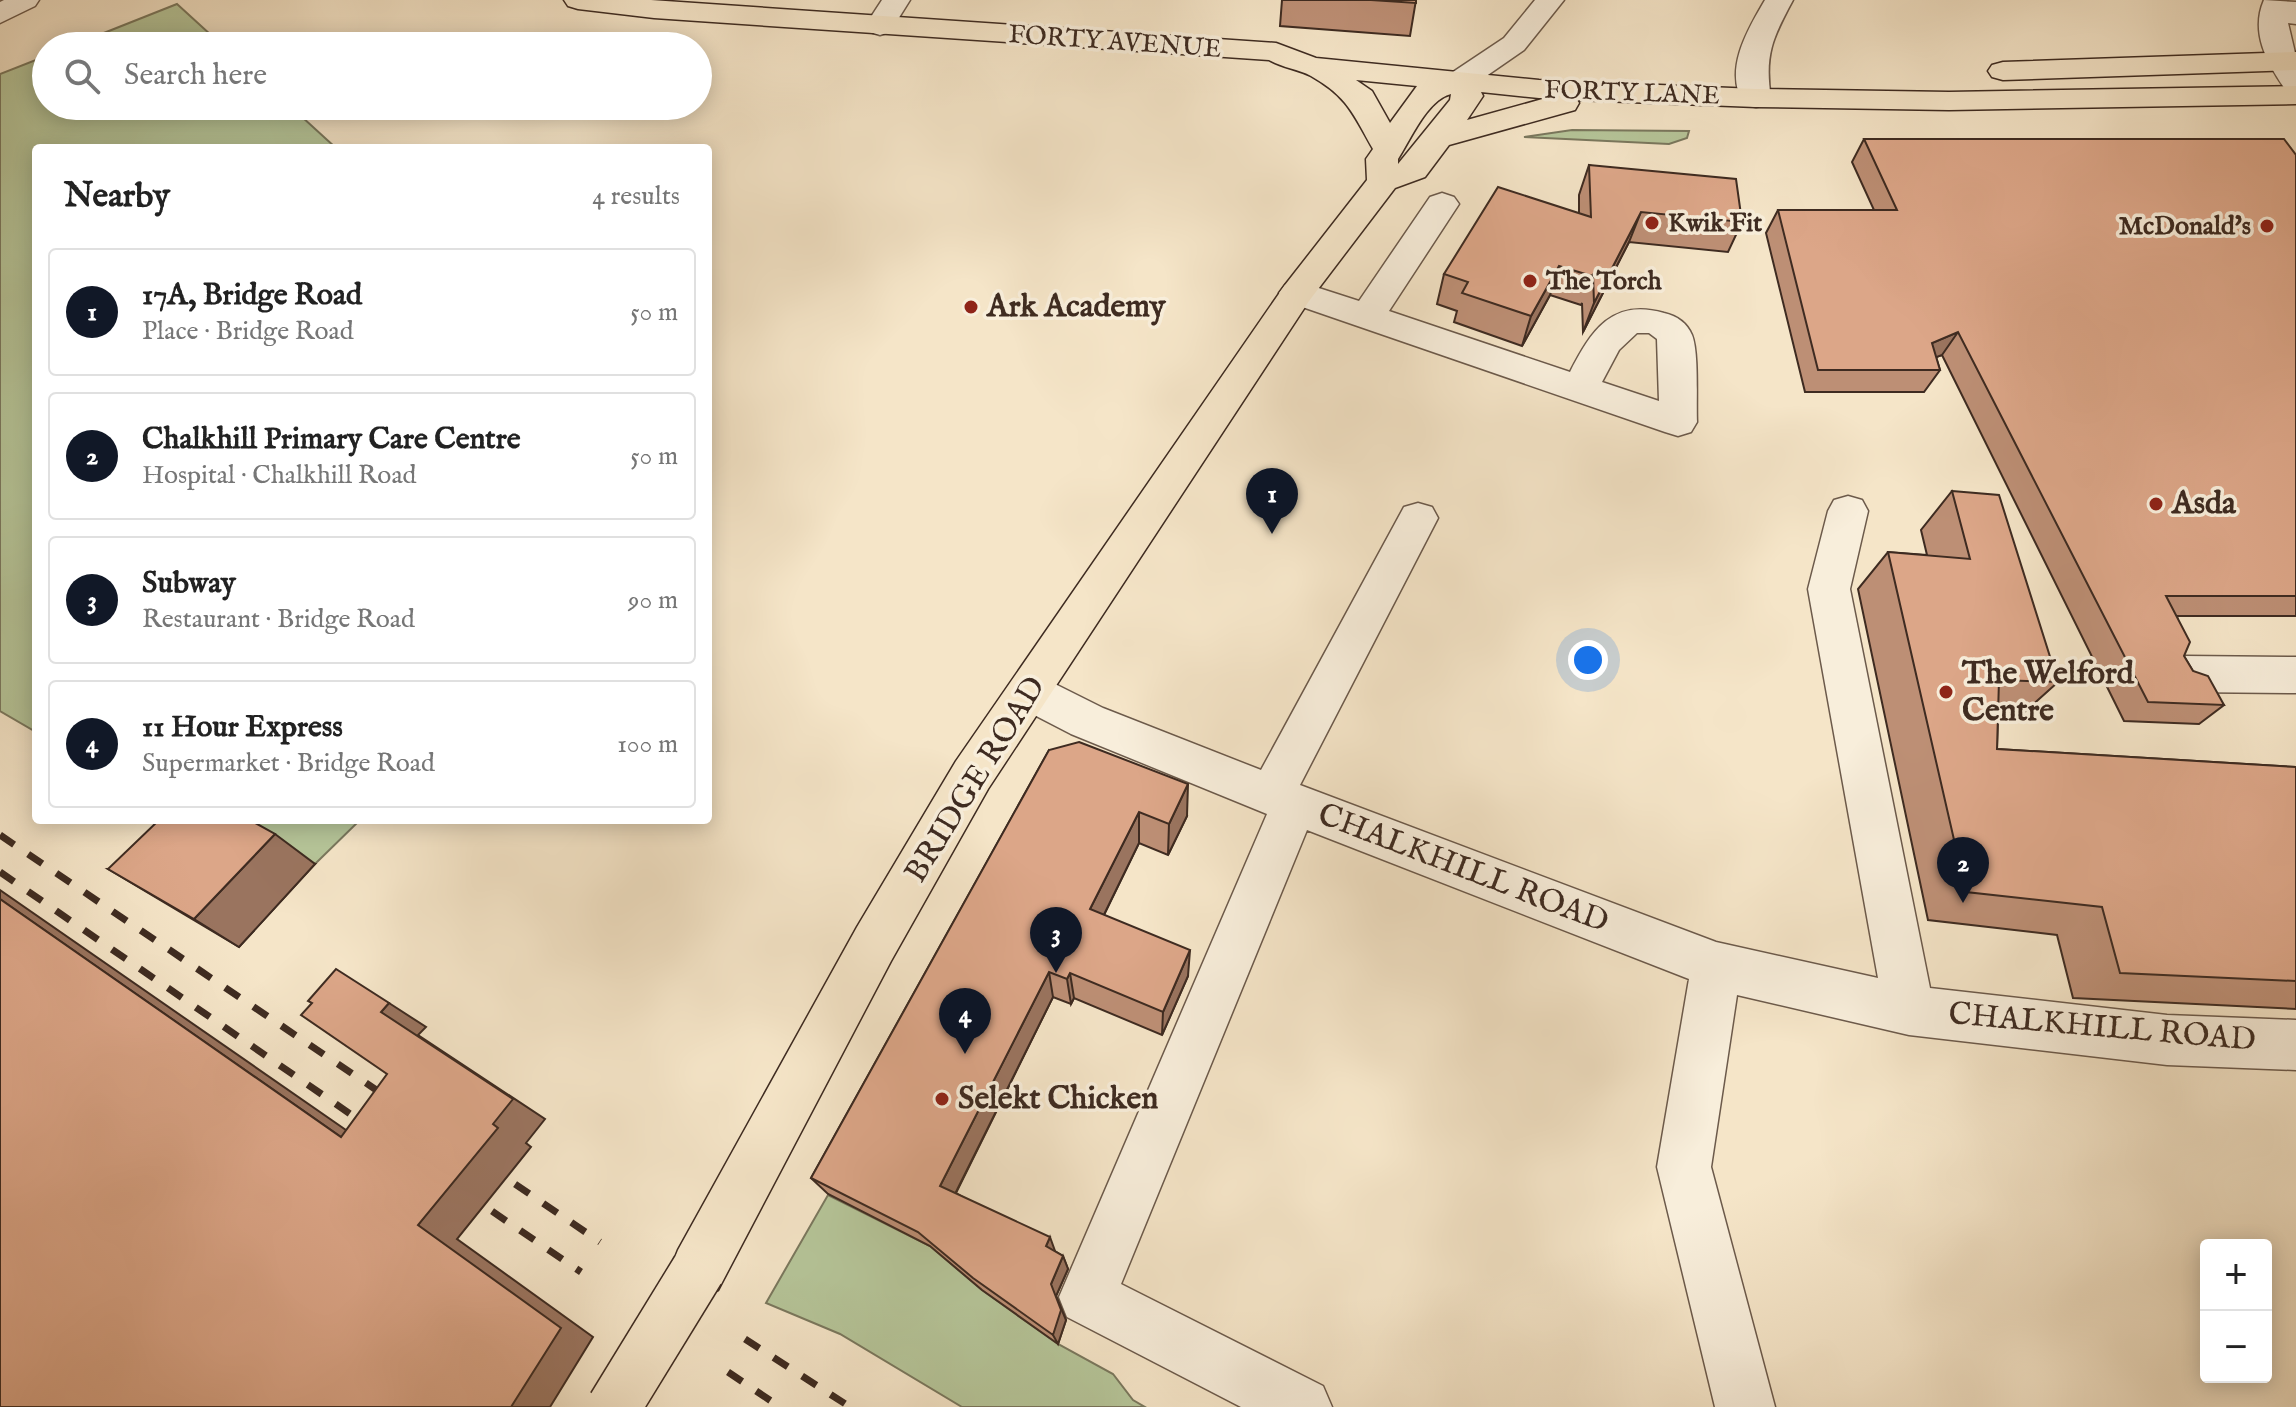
<!DOCTYPE html>
<html lang="en">
<head>
<meta charset="utf-8">
<style>
  :root { --surface:#fff; --page:#f2f2f2; --text:#222; --muted:#767676; --line:#e0e0e0; --accent:#111827 }
  body { margin:0; font-family:"IM FELL English",serif; background:var(--page); color:var(--text) }
  .controls { position:absolute; right:24px; bottom:24px; display:grid; overflow:hidden; border-radius:8px; box-shadow:0 4px 20px #0003 }
  .controls button { width:72px; height:72px; display:grid; place-items:center; padding:0; border:0; border-bottom:2px solid var(--line); background:var(--surface); color:var(--text); font:40px sans-serif }
  .you { position:absolute; left:1588px; top:660px; width:28px; height:28px; margin:-20px; border:6px solid #fff; border-radius:50%; background:#1a73e8; box-shadow:0 0 0 12px #1a73e833 }
  .badge { display:grid; place-items:center; width:52px; height:52px; border-radius:50%; background:var(--accent); color:#fff; font-size:26px; font-weight:700 }
  .pin { position:absolute; translate:-50% -66px; filter:drop-shadow(0 2px 4px #0008) }
  .pin::after { content:''; position:absolute; top:42px; width:28px; height:24px; background:inherit; clip-path:polygon(0 0,100% 0,50% 100%) }
  .list { margin:0; padding:0; list-style:none }
  h2 { display:flex; justify-content:space-between; align-items:center; height:104px; margin:0; padding:0 32px; font-size:34px }
  h2 small { font-size:26px; font-weight:400; color:var(--muted) }
  .list li { display:grid; grid-template-columns:52px 1fr auto; gap:24px; align-items:center; box-sizing:border-box; height:128px; margin:0 16px 16px; padding:0 16px; border:2px solid var(--line); border-radius:8px }
  .list b { display:block; font-size:30px; white-space:nowrap }
  .list p { margin:0; font-size:26px; white-space:nowrap; color:var(--muted) }
  .list em { font-size:26px; font-style:normal; color:var(--muted) }
  .icon { flex:none; width:44px; height:44px; fill:none; stroke:currentColor; stroke-width:2; stroke-linecap:round; stroke-linejoin:round }
  .map { position:relative; flex:none; width:2296px; height:1407px; overflow:hidden }
  .search { position:absolute; background:var(--surface); box-shadow:0 4px 20px #0003; left:32px; top:32px; width:680px; height:88px; display:flex; align-items:center; gap:20px; box-sizing:border-box; padding:0 28px; border-radius:44px; color:var(--muted); font-size:30px }
  .panel { position:absolute; background:var(--surface); box-shadow:0 4px 20px #0003; left:32px; top:144px; width:680px; height:680px; border-radius:8px }
  .map>svg:first-child { display:block }
  .green { fill:#b6c69a; stroke:#7a785e; stroke-width:2 }
  .lines { fill:none; stroke-linecap:round; stroke-linejoin:round }
  .minor-casing { stroke:#6c5a4b; stroke-width:3 }
  .major-casing { stroke:#3e2b21; stroke-width:3 }
  .minor { fill:#f8eedb; fill-rule:evenodd }
  .major { fill:#f5e5c8; fill-rule:evenodd }
  .rail { stroke:#3e2b21; stroke-width:7; stroke-dasharray:17 17; stroke-linecap:butt }
  .major-bridge-casing { stroke:#3e2b21; stroke-width:56; stroke-linecap:butt }
  .major-bridge { stroke:#f5e5c8; stroke-width:53 }
  .wall { fill:#bd8f75; stroke:#3e2b21; stroke-width:2 }
  .shaded-wall { fill:#9a745f; stroke:#3e2b21; stroke-width:2 }
  .building { fill:#dca688; stroke:#3e2b21; stroke-width:2 }
  .poi-dot { fill:#8f2418; stroke:#f8eedb; stroke-width:3 }
  .labels { text-anchor:middle; dominant-baseline:central; stroke-width:7; stroke-linejoin:round; paint-order:stroke }
  .far-street-label { font-size:26px; fill:#3e2b21; stroke:#f8eedb }
  .far-poi-label { font-size:26px; font-weight:bold; fill:#3e2b21; stroke:#f8eedb; text-anchor:start }
  .poi-label { font-size:32px; font-weight:bold; fill:#3e2b21; stroke:#f8eedb; text-anchor:start }
  .street-label { font-size:32px; fill:#3e2b21; stroke:#f8eedb }
</style>
</head>
<body>
<div class="map">
<svg width="2296" height="1407" viewBox="0 0 2296 1407">
  <rect width="100%" height="100%" fill="#f5e5c8"/>
  <filter id="stains"><feTurbulence type="fractalNoise" baseFrequency=".0025" numOctaves="4"/><feColorMatrix values="0 0 0 0 .2 0 0 0 0 .09 0 0 0 0 .02 0 0 0 .5 -.17"/></filter>
  <radialGradient id="worn" r=".72"><stop offset=".6" stop-color="#630" stop-opacity="0"/><stop offset="1" stop-color="#630" stop-opacity=".3"/></radialGradient>
  <path class="green" d="M177,4L223,46H71Z
    M46,56V106H290L336,148H36V732L0,711V74Z
    M1572,130L1689,131L1687,138L1669,144L1524,137Z
    M235,820H360L315,864Z
    M828,1195L930,1246L982,1290L1058,1344L1113,1374L1133,1400L1145,1407H962L840,1334L766,1303Z"/>
  <g class="lines">
    <g class="minor-casing">
      <path id="minor" d="M4,0H39L35,6L0,23V2Z
        M882,0H910L890,32L880,35L870,32L865,26Z
        M1535,0H1564L1524,50L1469,88L1458,91L1447,88L1443,82L1447,76L1504,38Z
        M1765,0H1793C1773,37 1764,55 1771,98L1767,105L1756,107L1745,105C1722,72 1748,29 1765,0Z
        M2264,0L2296,2V24L2288,23L2296,57V92L2285,89C2267,63 2250,32 2264,0Z
        M1442,193L1454,197L1459,204L1389,311L1570,372C1591,331 1612,298 1664,313C1677,316 1687,323 1692,335C1699,352 1696,402 1697,422L1691,432L1678,436L1665,432L1285,301L1279,293L1285,285L1297,281L1359,301L1430,197ZM1637,333H1649L1657,339L1659,401L1602,382L1619,350Z
        M1848,496L1862,500L1868,511L1850,589L1930,988L2167,1015L2296,1020V1070L2167,1065L1909,1035L1737,995L1711,1167L1775,1407H1715L1657,1167L1689,979L1307,830L1121,1284L1323,1386L1332,1407H1241L1067,1317L1059,1297L1267,814L1071,734L1015,705L1008,692L1015,679L1030,674L1045,679L1103,708L1261,770L1404,507L1418,503L1432,507L1438,518L1300,785L1716,942L1878,978L1808,589L1828,511L1834,500Z
        M2185,656L2296,657V693L2185,692L2170,687L2163,674L2170,661Z"/>
    </g>
    <g class="major-casing">
      <path id="major" d="M564,0H651L1276,43L1316,58L1539,80L1756,89L1949,92L2296,86V104L1949,110L1756,107L1577,100L1579,103L1575,110L1449,145L1425,177L1395,188L1309,301L988,789L891,961L718,1290L698,1298L678,1290L670,1270L678,1250L857,927L956,761L1285,285L1367,180L1366,159L1373,149C1353,114 1348,97 1311,76C1298,69 1283,68 1269,60L654,18L578,9L568,6ZM1356,80L1417,86L1390,123L1372,91ZM1481,92L1539,98H1546L1467,120L1483,96ZM1451,94L1450,100L1398,164V159C1411,139 1427,100 1451,94Z
        M2296,52V70L2003,80L1992,77L1988,71L1992,65L2003,62Z"/>
    </g>
    <use href="#minor" class="minor"/>
    <use href="#major" class="major"/>
    <path class="rail" d="M0,835L394,1102
      M0,872L372,1129
      M487,1165L600,1242
      M464,1192L581,1272
      M745,1339L850,1407
      M728,1372L780,1407"/>
    <g class="major-bridge-casing">
      <path id="major-bridge" d="M614,1407L698,1270"/>
    </g>
    <use href="#major-bridge" class="major-bridge"/>
  </g>
  <path class="wall" d="M1282,0H1416L1410,36L1280,26Z
    M1864,139L2296,155V616H2177L2184,656L2193,671L2224,705L2199,724L2124,721L1942,355L1936,357L1940,370L1924,392H1805L1766,233L1778,210H1874L1852,162Z
    M1589,165L1742,222L1728,252L1629,242L1583,332L1582,303L1581,305L1550,295L1522,346L1454,322L1457,311L1437,304L1444,274L1579,213V195Z
    M1952,491L2058,682L2019,717L1998,716L1997,749L2296,767V1009L2073,998L2057,935L1928,920L1858,589L1888,552L1927,555L1921,530Z
    M1049,750L1187,816L1168,855L1139,843L1104,915L1188,976L1162,1035L1074,998L1071,1004L1053,997L956,1193L1063,1256L1068,1269L1056,1296L1066,1320L1058,1344L982,1290L930,1246L828,1194L811,1178Z
    M315,864L239,947L108,869Z"/>
  <path class="shaded-wall" d="M1641,212L1629,242L1583,332L1594,303Z
    M1559,266L1550,295L1522,346L1531,316Z
    M1958,332L1942,355L1916,365L1932,343Z
    M1188,784L1187,816L1168,855L1169,824Z
    M1139,812V843L1093,937L1090,909Z
    M275,834L315,864L239,947L194,919Z
    M0,890L382,1155L341,1137L0,899Z
    M1190,950L1188,976L1162,1035L1163,1012Z
    M1049,972L1053,997L951,1202L940,1186Z
    M1070,973L1074,998L1071,1004L1067,979Z
    M389,1003L426,1027L418,1035L545,1119L526,1143L531,1147L457,1239L593,1337L550,1407H511L418,1225L493,1124L381,1012Z
    M1050,1237L1055,1251L1051,1260L1046,1246Z
    M1063,1256L1068,1269L1056,1296L1066,1320L1058,1344L1053,1335L1051,1284Z"/>
  <path class="building" d="M1371,0H1416V3Z
    M1864,139H2284L2296,155V596H2166L2190,642L2184,656L2193,671L2208,676L2224,705L2148,702L1958,332L1932,343L1940,370H1818L1778,210H1897Z
    M1589,165L1736,179L1742,222L1641,212L1594,303L1593,274L1592,276L1559,266L1531,316L1462,293L1468,282L1444,274L1498,187L1591,217Z
    M1952,491L1999,495L2058,682L1999,680L1997,749L2296,767V981L2120,973L2102,907L1966,892L1888,552L1970,559Z
    M1079,742L1188,784L1169,824L1139,812L1090,909L1190,950L1163,1012L1070,973L1067,979L1049,972L940,1186L1050,1237L1046,1246L1063,1256L1051,1284L1061,1310L1053,1335L973,1278L918,1232L811,1178L1049,750Z
    M159,820H250L275,834L194,919L108,869Z
    M0,899L341,1137L387,1074L301,1015L312,1003L308,1001L336,969L389,1003L381,1012L513,1099L493,1124L498,1128L418,1225L561,1328L511,1407H0Z"/>
  <g class="poi-dot">
    <circle cx="1652" cy="223" r="8"/>
    <circle cx="2267" cy="226" r="8"/>
    <circle cx="1530" cy="281" r="8"/>
    <circle cx="971" cy="307" r="8"/>
    <circle cx="2156" cy="504" r="8"/>
    <circle cx="1946" cy="692" r="8"/>
    <circle cx="942" cy="1099" r="8"/>
  </g>
  <g class="labels">
    <g class="far-street-label">
      <text transform="translate(1115 42) rotate(4)">FORTY AVENUE</text>
      <text transform="translate(1632 93) rotate(2)">FORTY LANE</text>
    </g>
    <g class="far-poi-label">
      <text x="1668" y="223">Kwik Fit</text>
      <text x="2251" y="226" text-anchor="end">McDonald's</text>
      <text x="1546" y="281">The Torch</text>
    </g>
    <g class="poi-label">
      <text x="987" y="307">Ark Academy</text>
      <text x="2172" y="504">Asda</text>
      <text x="1962" y="674">The Welford<tspan x="1962" dy="37">Centre</tspan></text>
      <text x="958" y="1099">Selekt Chicken</text>
    </g>
    <g class="street-label">
      <text transform="translate(976 780) rotate(-58)">BRIDGE ROAD</text>
      <text transform="translate(1463 869) rotate(21)">CHALKHILL ROAD</text>
      <text transform="translate(2102 1028) rotate(5)">CHALKHILL ROAD</text>
    </g>
  </g>
  <rect width="100%" height="100%" filter="url(#stains)"/>
  <rect width="100%" height="100%" fill="url(#worn)"/>
</svg>
<div class="controls">
<button>+</button>
<button>−</button>
</div>
<div class="you"></div>
<div class="pin badge" style="left:1272px;top:534px">1</div>
<div class="pin badge" style="left:1963px;top:903px">2</div>
<div class="pin badge" style="left:1056px;top:973px">3</div>
<div class="pin badge" style="left:965px;top:1054px">4</div>
<div class="search"><svg class="icon" aria-label="search" viewBox="0 0 24 24"><circle cx="10" cy="10" r="6"/><path d="M15 15l6 6"/></svg>Search here</div>
<section class="panel">
<h2>Nearby<small>4 results</small></h2>
<ul class="list">
<li><span class="badge">1</span><div><b>17A, Bridge Road</b><p>Place · Bridge Road</p></div><em>50 m</em></li>
<li><span class="badge">2</span><div><b>Chalkhill Primary Care Centre</b><p>Hospital · Chalkhill Road</p></div><em>50 m</em></li>
<li><span class="badge">3</span><div><b>Subway</b><p>Restaurant · Bridge Road</p></div><em>90 m</em></li>
<li><span class="badge">4</span><div><b>11 Hour Express</b><p>Supermarket · Bridge Road</p></div><em>100 m</em></li>
</ul>
</section>
</div>
</body>
</html>
